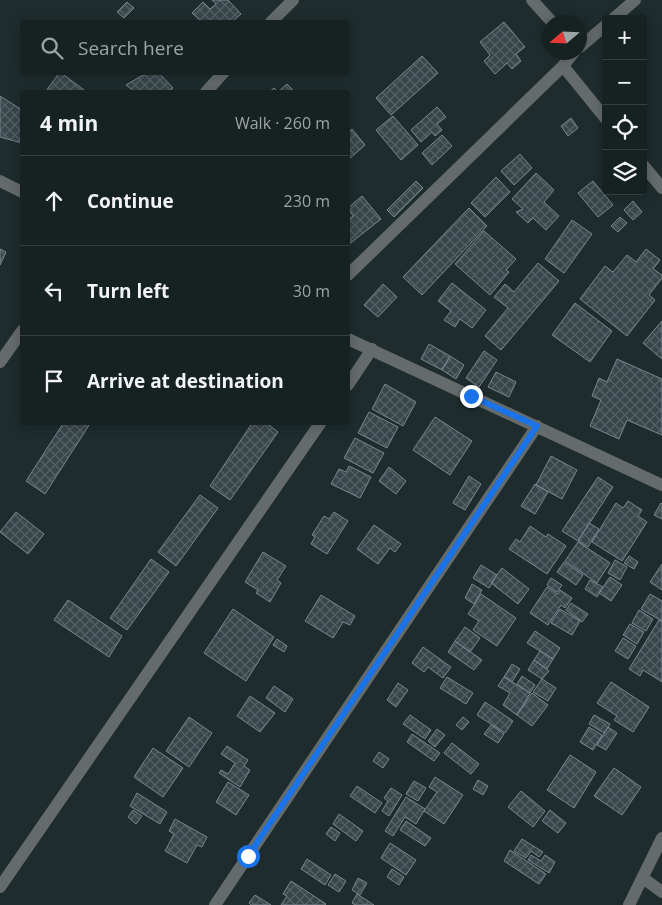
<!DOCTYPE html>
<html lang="en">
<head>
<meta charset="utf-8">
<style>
  :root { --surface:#162122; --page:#1f292a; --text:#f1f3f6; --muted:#9ea3a5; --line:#353e40 }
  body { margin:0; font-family:"Open Sans",sans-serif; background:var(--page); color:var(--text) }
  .controls { position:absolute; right:15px; top:15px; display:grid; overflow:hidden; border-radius:5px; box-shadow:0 2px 12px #0003 }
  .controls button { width:45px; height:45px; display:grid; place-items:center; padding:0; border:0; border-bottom:1px solid var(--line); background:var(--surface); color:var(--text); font:25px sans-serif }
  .compass { position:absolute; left:542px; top:15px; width:45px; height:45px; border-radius:50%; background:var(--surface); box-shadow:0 2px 12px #0003; rotate:251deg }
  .stop { position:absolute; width:15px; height:15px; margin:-11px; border:4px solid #1a73e8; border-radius:50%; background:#fff }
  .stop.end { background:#1a73e8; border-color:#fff; box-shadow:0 1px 5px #0008 }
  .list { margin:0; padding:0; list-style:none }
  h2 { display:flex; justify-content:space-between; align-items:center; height:65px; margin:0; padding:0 20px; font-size:21px }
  h2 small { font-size:16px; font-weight:400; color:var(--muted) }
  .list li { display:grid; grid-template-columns:32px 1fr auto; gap:15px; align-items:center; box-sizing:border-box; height:90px; padding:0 20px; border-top:1px solid var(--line) }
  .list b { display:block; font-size:19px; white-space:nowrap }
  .list em { font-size:16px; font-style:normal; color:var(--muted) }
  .icon { flex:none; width:28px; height:28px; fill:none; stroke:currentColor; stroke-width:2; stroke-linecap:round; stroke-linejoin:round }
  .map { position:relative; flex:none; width:662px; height:905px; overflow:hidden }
  .search { position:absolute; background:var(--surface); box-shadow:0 2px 12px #0003; left:20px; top:20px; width:330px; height:55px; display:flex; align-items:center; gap:12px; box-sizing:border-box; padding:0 18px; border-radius:5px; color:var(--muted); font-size:19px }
  .panel { position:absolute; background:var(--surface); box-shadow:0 2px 12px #0003; left:20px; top:90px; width:330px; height:335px; border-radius:5px }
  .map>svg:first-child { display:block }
  .building { fill:url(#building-cross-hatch); stroke:#78878d }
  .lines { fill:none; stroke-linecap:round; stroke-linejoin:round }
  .minor { stroke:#646b6a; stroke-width:12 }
  .route { stroke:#1a73e8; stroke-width:6 }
</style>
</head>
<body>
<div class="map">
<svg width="662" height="905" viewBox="0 0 662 905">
  <defs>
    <pattern id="building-cross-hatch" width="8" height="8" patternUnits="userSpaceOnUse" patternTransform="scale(1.25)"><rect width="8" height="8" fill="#38464b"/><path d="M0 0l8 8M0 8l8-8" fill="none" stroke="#546165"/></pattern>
  </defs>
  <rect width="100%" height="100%" fill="#1e2c2e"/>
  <path class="building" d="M212,0H228L241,14L232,22H202L192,13L203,2L210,9L216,4Z
    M127,2L134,8L124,18L117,12Z
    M504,22L525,47L516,54L521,61L512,69L507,63L495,74L484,61L490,55L480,42Z
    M422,56L438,73L391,115L376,98Z
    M60,72L84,90L82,92L46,91Z
    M148,72H158L173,88L168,92H135L126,85Z
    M287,84L295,92H269L274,88L278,92Z
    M0,96L22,110V143L0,137Z
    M437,107L446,117L437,124L442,130L435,136L432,132L421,142L411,130Z
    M393,116L418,145L401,160L376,130Z
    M571,118L578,128L568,136L561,126Z
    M352,129L365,145L348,160V133Z
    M442,135L452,146L432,165L422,153Z
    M520,154L532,168L514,185L501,171Z
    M536,173L554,190L544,202L559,216L546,230L533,218L528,223L516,212L523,209L512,199Z
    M496,177L510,192L485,217L471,203Z
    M416,181L423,188L394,217L387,210Z
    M593,181L613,205L598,217L578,193Z
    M362,196L381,219L348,245V220L353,216L348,208Z
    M633,201L642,212L633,220L624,210Z
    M469,208L487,226L422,295L403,277Z
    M620,217L627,223L618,232L611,226Z
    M572,220L592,234L564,273L545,259Z
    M484,231L516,259L506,270L509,272L490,295L455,264Z
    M0,249L6,252L0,265Z
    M646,249L660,260L653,269L662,275V278L649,295L655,300L627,336L580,299L605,266L613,272L627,255L636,262Z
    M538,263L559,281L501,350L485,336L508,308L494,297L505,284L514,292Z
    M452,283L486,310L472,328L460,319L455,327L444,320L451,311L438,301Z
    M383,284L397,297L378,317L364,305Z
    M575,303L612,331L590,362L552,335Z
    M662,321V359L643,343Z
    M429,344L450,356L442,370L421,359Z
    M484,351L497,360L479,387L466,378Z
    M450,356L464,365L456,379L442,370Z
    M617,359L662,379V435L627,420L619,439L590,426L601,400L592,396L599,378L607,382Z
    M496,372L516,382L509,397L488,387Z
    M385,384L416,402L403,426L372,409Z
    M369,412L398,427L387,448L358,433Z
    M435,417L472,441L450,475L413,450Z
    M64,422H91L45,494L26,481Z
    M253,422H265L278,432L230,500L210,486Z
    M355,438L384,453L373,473L344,458Z
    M551,456L577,470L562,499L536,485Z
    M349,466L371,477L360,498L331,484L339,469L346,472Z
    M389,467L406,481L396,494L379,481Z
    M469,476L481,484L465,510L453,503Z
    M598,477L613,487L578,541L562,531Z
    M535,484L548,492L535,514L521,506Z
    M200,495L218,508L176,566L158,552Z
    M628,501L642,510L638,516L647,522L622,561L592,542L616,503L623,508Z
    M661,503L662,504V519L654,515Z
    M16,512L44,534L28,554L0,532Z
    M334,512L348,521L327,554L311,544L315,537L312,535L324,516L329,519Z
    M589,523L599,529L588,547L578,541Z
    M374,525L401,544L395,552L390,548L378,564L357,549Z
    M530,526L546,537L548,534L566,546L547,574L509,549L516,539L520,542Z
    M578,542L610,563L597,583L565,561Z
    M263,552L286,566L277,580L281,583L270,602L256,593L258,590L245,582Z
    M629,556L638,562L634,569L624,563Z
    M151,559L169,572L127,630L110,618Z
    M615,560L627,567L620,580L608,573Z
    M564,562L583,575L576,585L557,572Z
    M662,564V590L650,582Z
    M481,565L497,575L489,588L473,578Z
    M502,568L529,589L518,604L491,583Z
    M610,577L622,585L611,601L599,593Z
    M551,578L562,585L557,592L547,585Z
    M590,580L603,587L597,597L585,589Z
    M472,584L482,590L474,604L465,598Z
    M547,587L558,594L560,590L572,598L565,608L561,605L548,625L530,613Z
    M481,594L516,618L497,646L473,630L479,621L468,614Z
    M650,594L662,601V621L641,609Z
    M321,595L355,616L350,625L343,622L333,638L305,621Z
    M68,600L122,636L109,657L54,620Z
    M571,603L588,614L582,622L566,610Z
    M233,609L274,637L246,681L204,653Z
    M560,609L580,621L572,635L551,623Z
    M639,610L653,619L646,631L632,623Z
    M659,620L662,622V682L643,670L640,676L629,669Z
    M630,624L644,632L637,644L623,635Z
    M465,627L480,638L470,652L455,641Z
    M535,631L560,648L553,659L527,643Z
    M623,638L636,646L628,659L615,651Z
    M277,639L287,646L284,652L273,645Z
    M455,641L482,660L474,670L448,652Z
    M423,647L451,667L443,678L428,667L424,672L412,663Z
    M540,651L553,659L547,669L534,660Z
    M534,660L549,671L542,679L528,670Z
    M512,664L520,669L512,682L504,677Z
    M522,676L535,685L530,693L517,684Z
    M447,677L473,693L466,704L440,688Z
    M504,677L530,693L517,715L503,705L510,693L498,686Z
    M542,679L556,688L548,701L533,692Z
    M611,682L649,707L633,732L614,720L617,716L597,703Z
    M398,683L408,690L396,707L387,700Z
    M274,686L293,699L285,712L266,698Z
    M532,693L548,705L532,726L517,715Z
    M250,696L275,713L260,732L237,716Z
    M485,702L513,721L505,733L477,715Z
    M410,715L431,730L425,739L403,724Z
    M594,715L610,724L604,733L589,724Z
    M189,717L212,733L189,767L166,751Z
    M463,717L469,722L462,730L456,725Z
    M491,725L504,734L498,743L484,734Z
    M589,727L602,735L593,750L580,742Z
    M608,727L617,733L606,750L597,745Z
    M437,729L445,735L435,747L428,741Z
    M412,734L440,753L434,761L407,742Z
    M452,743L479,764L471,774L444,753Z
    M227,746L248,760L244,766L250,770L240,787L219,773L221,770L228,774L235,763L221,754Z
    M153,748L183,768L163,797L134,777Z
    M379,752L389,759L383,768L373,761Z
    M570,755L596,772L574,808L547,790Z
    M614,768L641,787L622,815L594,796Z
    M435,777L463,795L444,824L424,811L437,792L429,787Z
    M478,780L488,786L483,795L473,789Z
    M414,781L426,788L418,801L406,794Z
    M228,782L249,795L236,815L216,802Z
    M357,786L382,803L375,813L350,796Z
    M391,788L402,795L389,816L382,811L388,801L384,798Z
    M521,791L545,811L533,827L508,807Z
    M137,793L167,812L160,824L130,806Z
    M406,797L425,809L416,824L405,817L393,836L385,831Z
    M133,810L142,816L136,824L128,817Z
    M550,810L566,823L558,833L542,821Z
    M339,814L363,831L356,841L333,824Z
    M175,819L207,837L202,847L197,845L187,863L165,851L174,834L169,831Z
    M406,821L431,838L425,846L400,830Z
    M331,827L340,833L335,841L326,834Z
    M522,839L543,852L539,857L531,851L526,858L514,851Z
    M390,843L416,860L406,875L381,858Z
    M510,850L546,874L539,884L504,861Z
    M531,855L541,861L545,855L555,862L549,873L528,860Z
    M307,859L331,875L325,885L301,869Z
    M392,869L404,877L399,885L387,877Z
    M335,874L346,881L339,892L328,885Z
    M358,878L367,883L360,895L352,890Z
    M291,881L326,904L325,905H281L287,896L283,894Z
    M357,894L374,905H355L352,903Z
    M255,895L271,905H251L249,903Z"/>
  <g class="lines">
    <path class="minor" d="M532,0L552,22
      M613,19L635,0
      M271,22L293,0
      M580,47L606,25
      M563,66L606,119
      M206,92L224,72
      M643,165L662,188
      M0,181L22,192
      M348,275L563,66L574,52
      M348,339L662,485
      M0,362L22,331
      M348,385L372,349
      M643,878L662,892
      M0,887L321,422
      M215,905L537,426
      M629,905L662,838"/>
  </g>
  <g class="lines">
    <path class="route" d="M248,856L537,426L471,396"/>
  </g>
</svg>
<div class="controls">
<button>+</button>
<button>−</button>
<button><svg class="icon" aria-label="locate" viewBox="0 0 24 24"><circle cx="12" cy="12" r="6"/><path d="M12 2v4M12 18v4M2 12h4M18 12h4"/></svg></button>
<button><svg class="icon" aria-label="layers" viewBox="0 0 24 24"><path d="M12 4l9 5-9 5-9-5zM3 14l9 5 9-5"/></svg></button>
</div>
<svg class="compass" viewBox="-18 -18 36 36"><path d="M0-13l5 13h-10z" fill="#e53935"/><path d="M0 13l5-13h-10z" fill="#9ea3a5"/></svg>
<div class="stop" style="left:248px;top:856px"></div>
<div class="stop end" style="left:471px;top:396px"></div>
<div class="search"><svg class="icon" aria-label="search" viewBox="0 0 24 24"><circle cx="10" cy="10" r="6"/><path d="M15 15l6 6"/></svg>Search here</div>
<section class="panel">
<h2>4 min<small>Walk · 260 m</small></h2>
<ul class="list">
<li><svg class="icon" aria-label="ahead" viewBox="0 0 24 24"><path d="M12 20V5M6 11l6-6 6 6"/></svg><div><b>Continue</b></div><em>230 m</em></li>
<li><svg class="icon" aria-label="left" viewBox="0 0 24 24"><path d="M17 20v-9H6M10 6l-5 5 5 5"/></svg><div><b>Turn left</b></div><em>30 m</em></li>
<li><svg class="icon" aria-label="arrive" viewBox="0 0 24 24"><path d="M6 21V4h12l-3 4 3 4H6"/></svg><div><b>Arrive at destination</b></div></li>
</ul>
</section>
</div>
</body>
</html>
